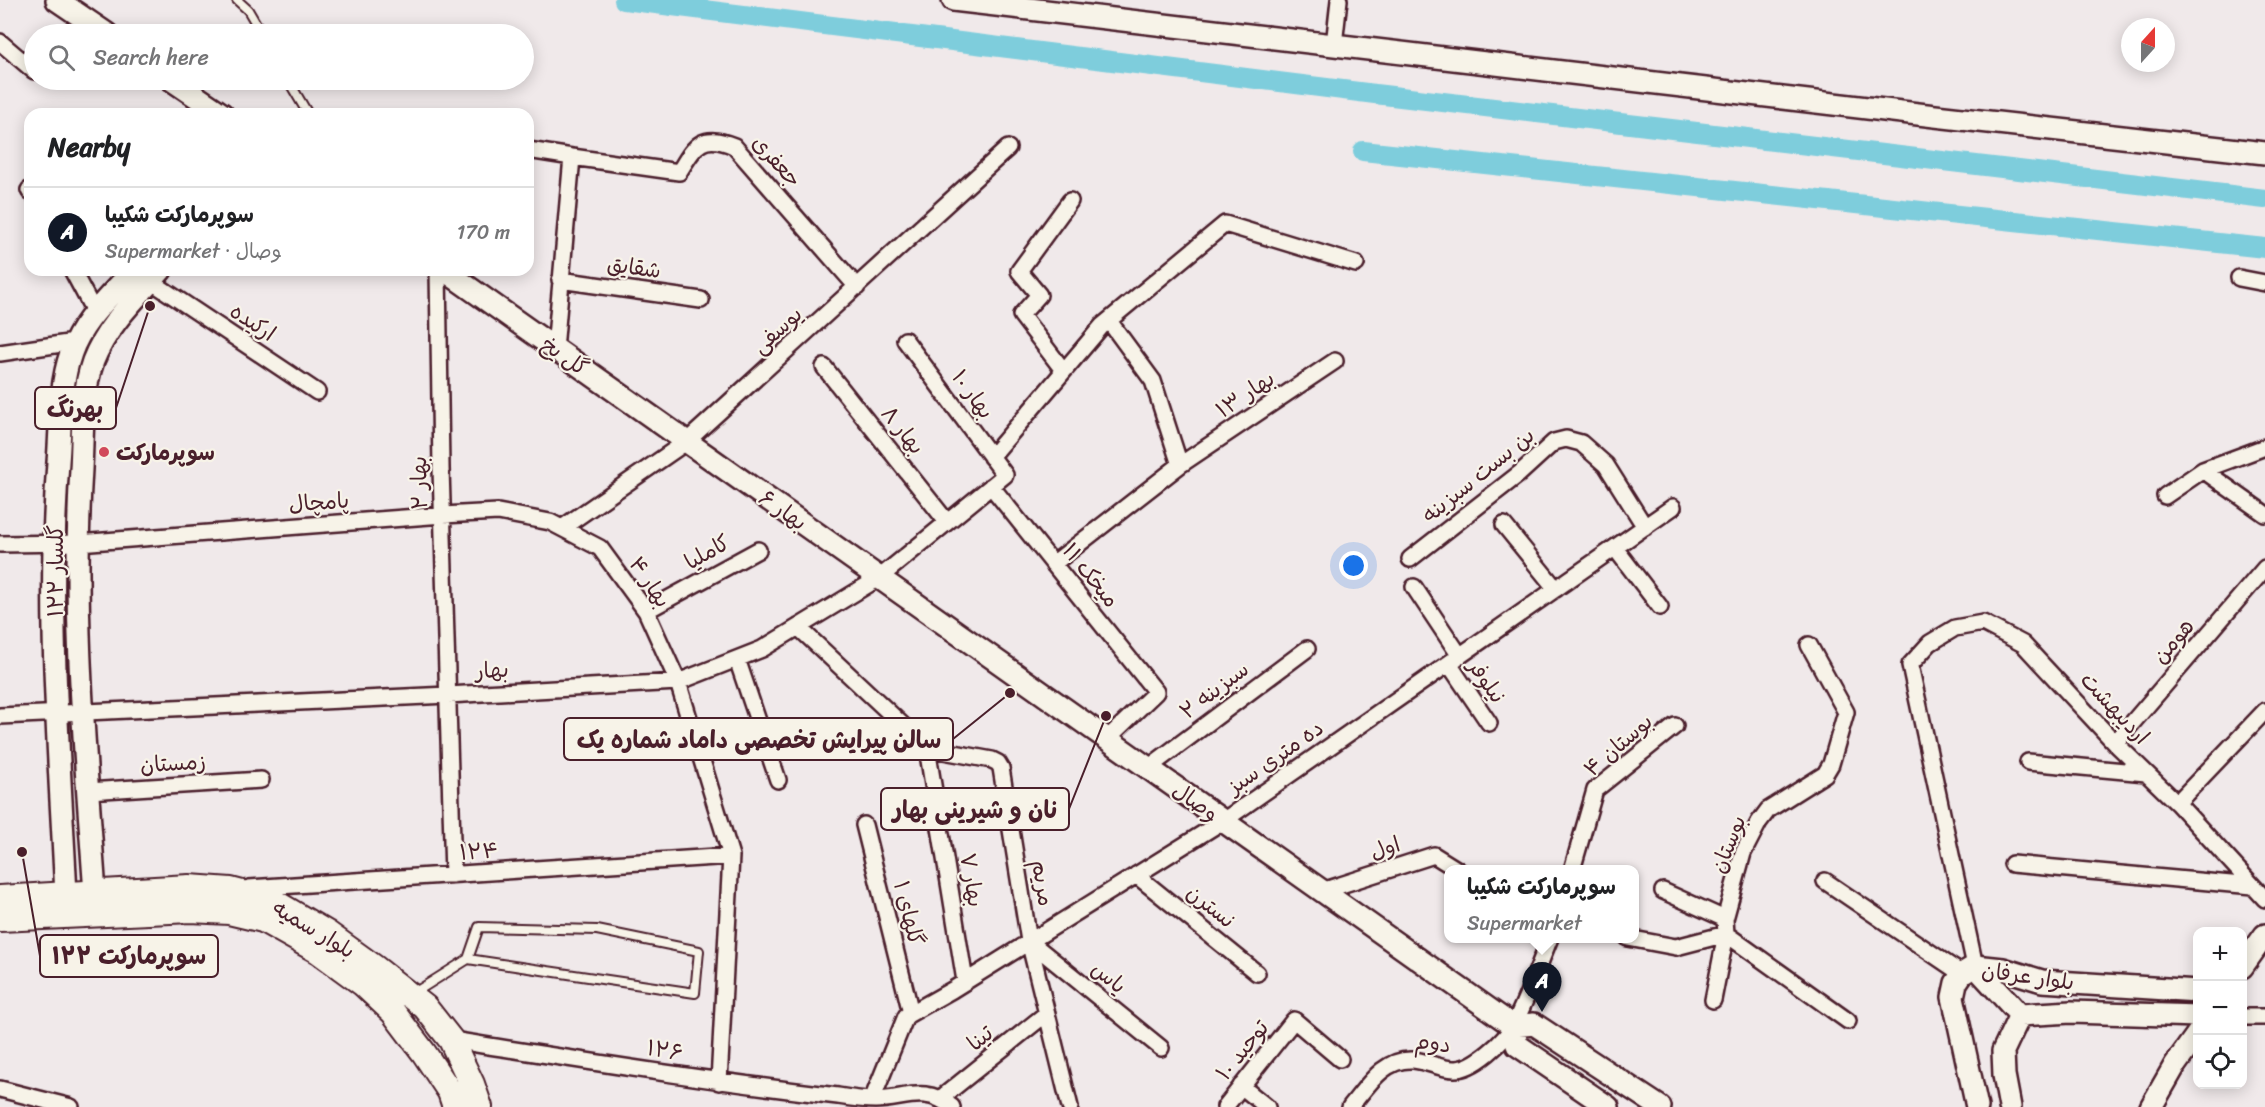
<!DOCTYPE html>
<html lang="en">
<head>
<meta charset="utf-8">
<style>
  :root { --surface:#fff; --page:#f2f2f2; --text:#202124; --muted:#757577; --line:#e0e0e0; --accent:#111827 }
  body { margin:0; font-family:Sriracha,"Playpen Sans Arabic",sans-serif; background:var(--page); color:var(--text) }
  .controls { position:absolute; right:18px; bottom:18px; display:grid; overflow:hidden; border-radius:12px; box-shadow:0 3px 15px #0003 }
  .controls button { width:54px; height:54px; display:grid; place-items:center; padding:0; border:0; border-bottom:2px solid var(--line); background:var(--surface); color:var(--text); font:30px sans-serif }
  .compass { position:absolute; left:2121px; top:18px; width:54px; height:54px; border-radius:50%; background:var(--surface); box-shadow:0 3px 15px #0003; rotate:21deg }
  .you { position:absolute; left:1354px; top:566px; width:21px; height:21px; margin:-15px; border:4px solid #fff; border-radius:50%; background:#1a73e8; box-shadow:0 0 0 9px #1a73e833 }
  .badge { display:grid; place-items:center; width:39px; height:39px; border-radius:50%; background:var(--accent); color:#fff; font-size:20px; font-weight:700 }
  .pin { position:absolute; translate:-50% -50px; filter:drop-shadow(0 2px 3px #0008) }
  .pin::after { content:''; position:absolute; top:32px; width:21px; height:18px; background:inherit; clip-path:polygon(0 0,100% 0,50% 100%) }
  .popup { position:absolute; left:1444px; top:865px; width:195px; height:78px; box-sizing:border-box; display:grid; place-content:center; border-radius:12px; background:var(--surface); filter:drop-shadow(0 2px 4px #0005); font-size:20px; white-space:nowrap; color:var(--muted) }
  .popup b { font-size:22px; color:var(--text) }
  .popup::after { content:''; position:absolute; left:50%; top:100%; margin-left:-12px; border:12px solid transparent; border-top-color:var(--surface) }
  .list { margin:0; padding:0; list-style:none }
  h2 { display:flex; justify-content:space-between; align-items:center; height:78px; margin:0; padding:0 24px; font-size:26px }
  h2 small { font-size:20px; font-weight:400; color:var(--muted) }
  .list li { display:grid; grid-template-columns:39px 1fr auto; gap:18px; align-items:center; box-sizing:border-box; height:90px; padding:0 24px; border-top:2px solid var(--line) }
  .list b { display:block; font-size:22px; white-space:nowrap }
  .list p { margin:0; font-size:20px; white-space:nowrap; color:var(--muted) }
  .list em { font-size:20px; font-style:normal; color:var(--muted) }
  .icon { flex:none; width:33px; height:33px; fill:none; stroke:currentColor; stroke-width:2; stroke-linecap:round; stroke-linejoin:round }
  .map { position:relative; flex:none; width:2265px; height:1107px; overflow:hidden }
  .search { position:absolute; background:var(--surface); box-shadow:0 3px 15px #0003; left:24px; top:24px; width:510px; height:66px; display:flex; align-items:center; gap:15px; box-sizing:border-box; padding:0 21px; border-radius:33px; color:var(--muted); font-size:22px }
  .panel { position:absolute; background:var(--surface); box-shadow:0 3px 15px #0003; left:24px; top:108px; width:510px; height:168px; border-radius:18px }
  .map>svg:first-child { display:block }
  .lines { fill:none; stroke-linecap:round; stroke-linejoin:round }
  .canal { stroke:#7ecddc; stroke-width:20 }
  .lane-casing { stroke:#4a1f2b; stroke-width:12 }
  .street-casing { stroke:#4a1f2b; stroke-width:20 }
  .secondary-casing { stroke:#4a1f2b; stroke-width:26 }
  .primary-casing { stroke:#4a1f2b; stroke-width:28 }
  .lane { stroke:#f7f3e8; stroke-width:8 }
  .street { stroke:#f7f3e8; stroke-width:15 }
  .secondary { stroke:#f7f3e8; stroke-width:21 }
  .primary { stroke:#f7f3e8; stroke-width:24 }
  .poi-dot { fill:#d1495b; stroke:#f7f3e8; stroke-width:2 }
  .labels { text-anchor:middle; dominant-baseline:central; stroke-width:4.5; stroke-linejoin:round; paint-order:stroke }
  .street-label { font-size:22px; fill:#4a1f2b; stroke:#f7f3e8 }
  .poi-label { font-size:22px; font-weight:bold; fill:#4a1f2b; stroke:#f7f3e8; text-anchor:start }
  .leader { fill:none; stroke:#4a1f2b; stroke-width:2 }
  .callout-dot { fill:#4a1f2b; stroke:#f7f3e8; stroke-width:2 }
  .callout { fill:#f7f3e8; stroke:#4a1f2b; stroke-width:2 }
  .callout-label { font-size:24px; text-anchor:middle; font-weight:bold; fill:#4a1f2b }
</style>
</head>
<body>
<div class="map">
<svg width="2265" height="1107" viewBox="0 0 2265 1107">
  <rect width="100%" height="100%" fill="#f0e9ea"/>
  <filter id="ink" filterUnits="userSpaceOnUse"><feTurbulence type="fractalNoise" baseFrequency=".0167" numOctaves="2"/><feDisplacementMap in="SourceGraphic" scale="12" xChannelSelector="R" yChannelSelector="G"/><feConvolveMatrix kernelMatrix="1 2 1 2 8 2 1 2 1" color-interpolation-filters="sRGB"/></filter>
  <g filter="url(#ink)">
    <g class="lines">
      <path class="canal" d="M624,0L1375,94L2265,199
        M1363,151L2265,248"/>
      <g class="lane-casing">
        <path id="lane" d="M237,0L248,10L262,34
          M288,80L308,114
          M414,993L468,959L695,993L699,951L597,930L479,927L468,959"/>
      </g>
      <g class="street-casing">
        <path id="street" d="M0,42L34,71
          M1334,45L1339,0
          M528,150L572,157L555,349
          M572,157L679,172C695,146 701,132 734,146L857,287
          M29,190L30,192
          M72,270L95,313
          M134,270L317,392
          M438,270L441,468L453,875
          M2239,278L2265,283
          M560,280L701,300
          M1109,321L1153,381L1180,465
          M0,353L75,342
          M824,367L947,522
          M1063,370L1021,315L1039,295L1019,271L1070,201
          M991,457L1102,326L1225,224L1356,264
          M2203,470L2265,514
          M991,486L1156,692L1107,739
          M2165,496L2203,470L2265,447
          M1504,525L1556,589
          M562,528L686,442L1008,148
          M0,544L78,543L443,515L498,512L550,522L600,548L646,611L678,682L731,856L719,1082
          M1615,548L1660,607
          M1410,559L1519,474L1554,442L1566,439L1581,443L1606,465L1645,527
          M1053,564L1180,465L1335,361
          M1414,587L1460,656
          M646,611L758,550
          M798,627L927,748L965,981
          M737,659L778,780
          M1449,664L1489,723
          M0,716L448,695L678,682L762,649L879,578L1005,475L905,340
          M2115,743L2265,568
          M927,748L992,760L998,763L1001,768L1029,941L1070,1107
          M2028,762L2146,773
          M1148,768L1307,649
          M88,791L261,780
          M2177,803L2265,711
          M864,825L911,1013
          M2012,864L2253,886
          M1572,870L1595,790L1675,726
          M1136,875L1257,973
          M1825,881L1962,974
          M249,888L731,856
          M1322,891L1434,855L1458,870
          M1663,891L1725,919
          M1628,938L1676,947L1726,934L1725,919L1743,853L1759,822L1768,810L1825,774L1831,764L1846,712L1809,645
          M1029,941L1161,1048
          M1975,966L1910,665L1930,643L1955,628L1983,623L2023,644L2115,743L2177,803L2265,899
          M1713,1000L1726,934L1848,1021
          M2242,1017H2265
          M451,1040C580,1060 709,1081 838,1096C850,1098 863,1100 875,1100C906,1099 925,1085 952,1107
          M1241,1086L1267,1107
          M0,1089L71,1107
          M941,1098L1047,1013
          M872,1100L906,1016L952,990L1223,821L1673,507
          M1225,1107L1294,1020L1340,1059
          M1350,1107C1367,1087 1383,1058 1413,1060C1427,1061 1440,1069 1454,1069C1474,1070 1506,1040 1514,1024C1528,997 1538,967 1550,938"/>
      </g>
      <g class="secondary-casing">
        <path id="secondary" d="M57,0L107,34
          M953,0L1935,116L2265,153
          M172,80L222,114
          M444,270L1513,1026L1534,1024L1660,1107
          M95,893C85,752 72,611 81,469C83,434 81,395 93,361C107,325 136,298 161,270
          M66,895C59,751 47,606 58,462C61,427 59,387 71,353C82,320 111,296 133,270
          M1975,966L2020,1015
          M2242,967L2265,935
          M1513,1026L1517,1045L1608,1107
          M1977,1107L1953,997L1956,983L1962,974L1975,966L2003,969L2042,981L2198,991
          M2010,1107L2004,1075L2003,1051L2020,1015L2071,1012L2198,1016
          M2151,1107L2175,1065L2198,1033"/>
      </g>
      <g class="primary-casing">
        <path id="primary" d="M0,898L189,887L231,890L273,901L327,933L374,967L425,1007L451,1040L472,1084L480,1107
          M0,919L191,910L229,912L263,920L318,951L363,984L393,1012L424,1053L450,1092L455,1107"/>
      </g>
      <use href="#lane" class="lane"/>
      <use href="#street" class="street"/>
      <use href="#secondary" class="secondary"/>
      <use href="#primary" class="primary"/>
    </g>
  </g>
  <circle class="poi-dot" cx="104" cy="452" r="6"/>
  <g class="labels">
    <g class="street-label">
      <text transform="translate(777 161) rotate(48)">جعفری</text>
      <text transform="translate(634 267) rotate(8)">شقایق</text>
      <text transform="translate(253 322) rotate(34)">ارکیده</text>
      <text transform="translate(777 330) rotate(-42)">یوسفی</text>
      <text transform="translate(565 356) rotate(35)">گل یخ</text>
      <text transform="translate(973 394) rotate(54)">بهار ۱۰</text>
      <text transform="translate(1245 394) rotate(-34)">بهار ۱۳</text>
      <text transform="translate(903 430) rotate(51)">بهار ۸</text>
      <text transform="translate(1478 475) rotate(-39)">بن بست سبزینه</text>
      <text transform="translate(419 483) rotate(-91)">بهار ۲</text>
      <text transform="translate(319 502) rotate(-4)">پامچال</text>
      <text transform="translate(783 510) rotate(35)">بهار ۶</text>
      <text transform="translate(707 552) rotate(-29)">کاملیا</text>
      <text transform="translate(55 571) rotate(-90)">گلسار ۱۲۲</text>
      <text transform="translate(1091 575) rotate(51)">میخک ۱۱</text>
      <text transform="translate(650 582) rotate(56)">بهار ۴</text>
      <text transform="translate(2173 641) rotate(-49)">هومن</text>
      <text transform="translate(492 670) rotate(-3)">بهار</text>
      <text transform="translate(1487 681) rotate(55)">نیلوفر</text>
      <text transform="translate(1214 690) rotate(-37)">سبزینه ۲</text>
      <text transform="translate(2115 708) rotate(47)">اردیبهشت</text>
      <text transform="translate(1618 745) rotate(-41)">بوستان ۴</text>
      <text transform="translate(1275 757) rotate(-35)">ده متری سبز</text>
      <text transform="translate(173 763) rotate(-3)">زمستان</text>
      <text transform="translate(1196 802) rotate(35)">وصال</text>
      <text transform="translate(1728 844) rotate(-68)">بوستان</text>
      <text transform="translate(1385 848) rotate(-18)">اول</text>
      <text transform="translate(479 851) rotate(-4)">۱۲۴</text>
      <text transform="translate(972 880) rotate(81)">بهار ۷</text>
      <text transform="translate(1043 883) rotate(81)">مریم</text>
      <text transform="translate(1211 906) rotate(39)">نسترن</text>
      <text transform="translate(909 913) rotate(76)">گلهای ۱</text>
      <text transform="translate(314 929) rotate(31)">بلوار سمیه</text>
      <text transform="translate(2028 976) rotate(8)">بلوار عرفان</text>
      <text transform="translate(1109 977) rotate(39)">یاس</text>
      <text transform="translate(980 1038) rotate(-39)">تینا</text>
      <text transform="translate(1433 1043) rotate(7)">دوم</text>
      <text transform="translate(665 1050) rotate(9)">۱۲۶</text>
      <text transform="translate(1242 1050) rotate(-51)">توحید ۱۰</text>
    </g>
    <g class="poi-label">
      <text x="116" y="452">سوپرمارکت</text>
    </g>
  </g>
  <path class="leader" d="M150 306L116 408M1010 693L953 739M1106 716L1069 809M22 852L40 956"/>
  <g class="callout-dot">
    <circle cx="150" cy="306" r="6"/>
    <circle cx="1010" cy="693" r="6"/>
    <circle cx="1106" cy="716" r="6"/>
    <circle cx="22" cy="852" r="6"/>
  </g>
  <g class="callout">
    <rect x="35" y="387" width="81" height="42" rx="6"/>
    <rect x="564" y="718" width="389" height="42" rx="6"/>
    <rect x="881" y="788" width="188" height="42" rx="6"/>
    <rect x="40" y="935" width="178" height="42" rx="6"/>
  </g>
  <g class="callout-label">
    <text x="75" y="417">بهرنگ</text>
    <text x="759" y="748">سالن پیرایش تخصصی داماد شماره یک</text>
    <text x="975" y="818">نان و شیرینی بهار</text>
    <text x="129" y="964">سوپرمارکت ۱۲۲</text>
  </g>
</svg>
<div class="controls">
<button>+</button>
<button>−</button>
<button><svg class="icon" aria-label="locate" viewBox="0 0 24 24"><circle cx="12" cy="12" r="6"/><path d="M12 2v4M12 18v4M2 12h4M18 12h4"/></svg></button>
</div>
<svg class="compass" viewBox="-18 -18 36 36"><path d="M0-13l5 13h-10z" fill="#e53935"/><path d="M0 13l5-13h-10z" fill="#757577"/></svg>
<div class="you"></div>
<div class="pin badge" style="left:1542px;top:1012px">A</div>
<div class="popup"><b>سوپرمارکت شکیبا</b>Supermarket</div>
<div class="search"><svg class="icon" aria-label="search" viewBox="0 0 24 24"><circle cx="10" cy="10" r="6"/><path d="M15 15l6 6"/></svg>Search here</div>
<section class="panel">
<h2>Nearby<small></small></h2>
<ul class="list">
<li><span class="badge">A</span><div><b>سوپرمارکت شکیبا</b><p>Supermarket · وصال</p></div><em>170 m</em></li>
</ul>
</section>
</div>
</body>
</html>
